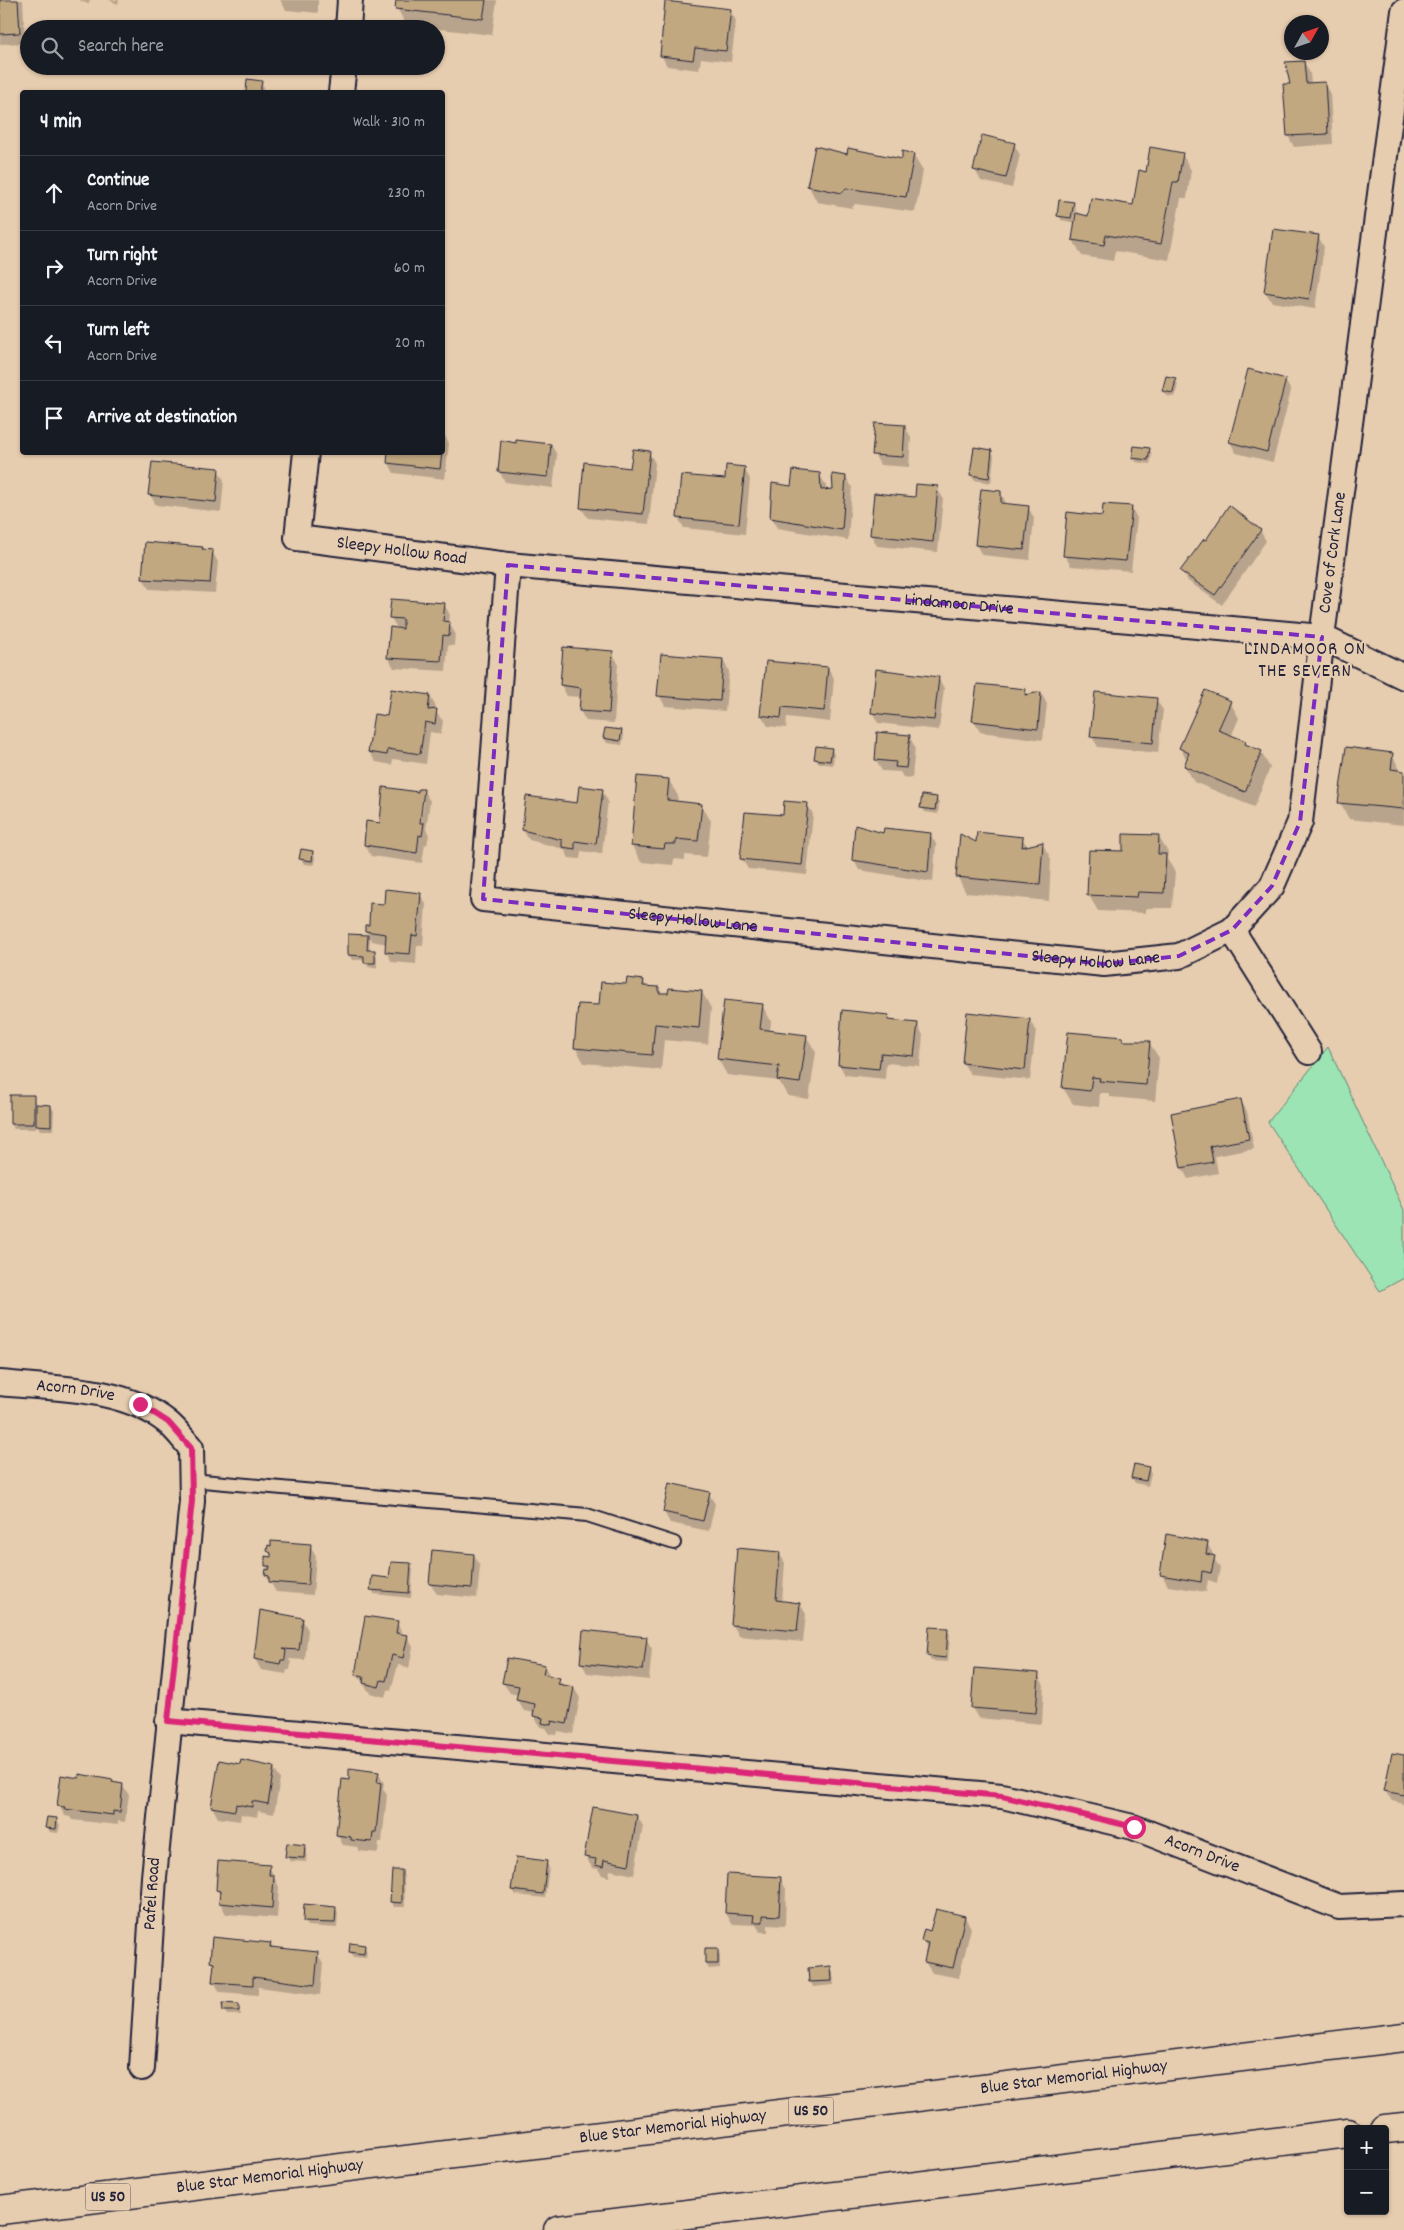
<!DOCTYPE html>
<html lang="en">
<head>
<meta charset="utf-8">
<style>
  :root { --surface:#171b24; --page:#20242c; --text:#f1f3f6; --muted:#9ea1a6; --line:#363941 }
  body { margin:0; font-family:Dekko,sans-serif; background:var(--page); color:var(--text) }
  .controls { position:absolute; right:15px; bottom:15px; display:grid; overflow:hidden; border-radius:5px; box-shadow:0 1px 4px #0004 }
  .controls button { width:45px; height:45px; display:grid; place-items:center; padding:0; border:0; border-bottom:1px solid var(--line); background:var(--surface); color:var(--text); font:25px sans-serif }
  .compass { position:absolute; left:1284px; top:15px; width:45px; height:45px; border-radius:50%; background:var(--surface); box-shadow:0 1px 4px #0004; rotate:50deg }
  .stop { position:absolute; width:15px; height:15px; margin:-11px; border:4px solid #db2777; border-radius:50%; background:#fff }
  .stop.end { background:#db2777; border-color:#fff; box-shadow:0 1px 5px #0008 }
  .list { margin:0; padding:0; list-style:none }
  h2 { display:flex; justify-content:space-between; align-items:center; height:65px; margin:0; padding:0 20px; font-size:21px }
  h2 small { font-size:16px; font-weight:400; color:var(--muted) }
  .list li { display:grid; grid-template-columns:32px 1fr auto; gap:15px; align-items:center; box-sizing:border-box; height:75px; padding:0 20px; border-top:1px solid var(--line) }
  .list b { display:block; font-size:19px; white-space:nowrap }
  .list p { margin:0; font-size:16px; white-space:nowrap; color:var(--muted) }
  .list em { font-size:16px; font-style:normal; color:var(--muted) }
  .icon { flex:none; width:28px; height:28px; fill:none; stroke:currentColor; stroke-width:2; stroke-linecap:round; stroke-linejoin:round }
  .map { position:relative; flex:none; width:1404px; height:2230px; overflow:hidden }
  .search { position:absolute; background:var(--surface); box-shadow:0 1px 4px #0004; left:20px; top:20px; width:425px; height:55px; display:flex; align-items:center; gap:12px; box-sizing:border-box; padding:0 18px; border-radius:28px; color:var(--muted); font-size:19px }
  .panel { position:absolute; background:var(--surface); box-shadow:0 1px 4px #0004; left:20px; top:90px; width:425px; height:365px; border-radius:5px }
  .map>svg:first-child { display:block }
  .grass { fill:#9ce4b3; stroke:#5f8377 }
  .shadow { fill:#0003; fill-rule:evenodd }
  .building { fill:#c1a881; stroke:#22223b }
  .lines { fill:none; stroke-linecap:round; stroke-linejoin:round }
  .service-casing { stroke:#22223b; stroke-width:16 }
  .minor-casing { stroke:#22223b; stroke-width:28 }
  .motorway-casing { stroke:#22223b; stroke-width:31 }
  .service { stroke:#e7cdaf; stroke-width:12 }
  .minor { stroke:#e7cdaf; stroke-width:24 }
  .motorway { stroke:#e7cdaf; stroke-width:28 }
  .route { stroke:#db2777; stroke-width:6 }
  .marked { fill:none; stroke:#7b2cbf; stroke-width:4; stroke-dasharray:10 6; stroke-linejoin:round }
  .labels { text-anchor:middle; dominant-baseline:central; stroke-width:4.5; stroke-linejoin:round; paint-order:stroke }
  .shield { fill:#e7cdaf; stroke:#5d555e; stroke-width:1 }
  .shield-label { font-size:16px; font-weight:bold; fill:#22223b }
  .street-label { font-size:18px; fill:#22223b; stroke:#e7cdaf }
  .neighbourhood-label { font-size:19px; letter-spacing:1px; fill:#22223b; stroke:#e7cdaf }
</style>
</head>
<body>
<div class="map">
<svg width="1404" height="2230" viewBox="0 0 1404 2230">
  <rect width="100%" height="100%" fill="#e7cdaf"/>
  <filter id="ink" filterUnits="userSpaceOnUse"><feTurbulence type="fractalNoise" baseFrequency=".02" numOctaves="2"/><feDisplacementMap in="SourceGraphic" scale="10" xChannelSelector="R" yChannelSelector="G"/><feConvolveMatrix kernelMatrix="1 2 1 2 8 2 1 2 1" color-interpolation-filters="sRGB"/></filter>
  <g filter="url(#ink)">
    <path class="grass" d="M1328,1047L1404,1210V1278L1380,1291L1268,1122Z"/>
    <path class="shadow" d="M0,0H23L25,43L0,44Z
      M79,0H90L88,4Z
      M109,0H119L118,4Z
      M280,0H318V13L286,10Z
      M398,0H497L492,35L406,25L397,8Z
      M730,10L736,21L731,62L701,58L699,70L667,66L661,55Z
      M1304,62L1310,73L1311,84L1324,83L1330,94L1333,144L1294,147L1288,136L1285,85H1292Z
      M249,80L261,82L264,87L263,92H247Z
      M1014,144L1020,155L1012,188L981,181L975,170Z
      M1182,154L1191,170L1187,198H1181L1169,260L1115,251L1113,261L1082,256L1073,240L1076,223L1061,220L1059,215L1073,203L1076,208L1074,220L1076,221L1134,206L1147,173Z
      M913,155L923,171L915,212L855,204L852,208L817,202L808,185L848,156L904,161Z
      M1318,236L1324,247L1315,309L1272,302L1265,292Z
      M1175,379L1178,384L1175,397L1167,396L1164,391Z
      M1285,380L1291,391L1273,462L1236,453L1230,442Z
      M905,427L911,437L909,467L880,465L874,454Z
      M443,433L449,443L445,479L394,473L388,462L389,452H442Z
      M517,445H551L557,455L553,488L505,482L499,471Z
      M975,449L992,451L994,456L991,483L974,480L971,475Z
      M1149,449L1152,454L1150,464L1136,462L1134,458Z
      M649,452L655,463L649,524L588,518L581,508L632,469Z
      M744,468L750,479L745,534L684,528L678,518Z
      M218,470L224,480L221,512L156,505L150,495Z
      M819,474L826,485V491L834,490L846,477L852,487L848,540L777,528L771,517L792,488Z
      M937,488L943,498L938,552L877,546L871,535L916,498Z
      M1001,493L1007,505L1028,507L1034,518L1030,560L982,555L976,545Z
      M1131,507L1137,518L1131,571L1071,566L1065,556L1103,517Z
      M1260,530L1266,541L1222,605L1188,581L1182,571Z
      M202,548L203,551H212L218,562L215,593L149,589L143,578Z
      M444,604L450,615L449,623L455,633L454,646L448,645L446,671L394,668L388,658L398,630L391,618Z
      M564,649L612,653L618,663L614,723L586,721L580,711L581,697L567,696L561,685Z
      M723,660L729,671L725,711L665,706L659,695Z
      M828,668L834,678L830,722L787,717L786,728L768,726L761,715Z
      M938,678L944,688L939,730L878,723L872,712Z
      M1025,690L1028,695L1041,693L1047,704L1043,740L980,732L974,721Z
      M430,696L436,707L435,711L443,721L441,734L430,732L426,764L393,759L392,765L376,762L369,752L388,718Z
      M1156,700L1163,710L1158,753L1098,747L1092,737Z
      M1230,702L1239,718L1231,737L1261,752L1270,768L1254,807L1194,782L1185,766L1187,760L1180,748Z
      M621,731L624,736L622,745L607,743L604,738Z
      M909,736L915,747L912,778L903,777L900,772L882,771L876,760Z
      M831,749L834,754L833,765L818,763L815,758Z
      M1392,754L1401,772H1404V825L1349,819L1340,803Z
      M669,780L678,796L677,803L701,805L711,821L707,857L685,855V860L674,859L673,865L641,862L632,846Z
      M423,790L430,801L426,829L429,835L427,845L425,844L422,863L371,856L365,845L381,824ZM421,802H424L420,829H418Z
      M602,790L608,801L602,854L581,851L580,859L569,858L564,849L529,840L523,830Z
      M936,798L939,803L938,814L925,812L922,807Z
      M807,804L813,814L807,875L748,869L742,859L784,817Z
      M930,834L936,844L933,882L859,870L853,859L884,835Z
      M1158,836L1168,852L1167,859L1175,872L1172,908H1146V913L1098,911L1088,894L1124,852Z
      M1022,838L1028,847L1042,843L1051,859L1049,901L966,893L957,876L977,844Z
      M313,852L315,857L314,865L304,864L301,859Z
      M420,894L426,904L423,946L417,945L416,964L392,962L386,952L387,944L372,941L370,937L369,951H374L377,956V968L368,967L365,960H352L349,955L350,935L369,936L366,931L385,906Z
      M643,981L647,987L659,988L662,994L702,992L711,1008L708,1044L664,1040L661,1070L584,1063L575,1047L600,1007L627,985Z
      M762,1005L771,1021L770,1032L806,1036L816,1052L809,1099L788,1096L779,1081L727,1075L718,1059Z
      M888,1016L892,1022L917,1024L923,1035L920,1066L886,1063L885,1079L845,1075L839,1064Z
      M1029,1020L1036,1030L1030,1080L970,1074L963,1063Z
      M1122,1038L1125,1042H1149L1159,1058L1155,1101L1110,1097L1108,1093H1100L1099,1107L1073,1104L1063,1088Z
      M33,1096L36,1105L51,1106L54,1111L53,1130H40L36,1123V1129H14L11,1124Z
      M1241,1101L1247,1111L1254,1149L1215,1156L1218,1173L1188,1179L1182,1168L1172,1114Z
      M1148,1468L1151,1473L1148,1486L1135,1483L1132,1478Z
      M709,1494L715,1504L709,1531L670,1523L664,1512Z
      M1207,1543L1213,1554V1557L1220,1568L1217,1583L1208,1580L1206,1592L1168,1586L1162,1575Z
      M310,1546L316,1556L313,1595L276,1592L266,1575L269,1571L266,1565L273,1558L268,1551Z
      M779,1553L785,1563L782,1602L800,1604L806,1614L803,1642L739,1636L733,1625Z
      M474,1555L480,1566L477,1598L437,1594L430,1584Z
      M410,1564L413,1569L411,1598L374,1594L372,1589L391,1579Z
      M302,1619L308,1630L305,1660L289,1659L291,1663L290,1670H287L286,1674L261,1670L255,1659Z
      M397,1623L403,1635L407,1636L413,1647L409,1668L398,1665L391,1691L387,1690L385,1697L370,1693L357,1675Z
      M947,1630L950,1634L948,1662L931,1661L928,1656Z
      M646,1638L652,1649L649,1680L587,1673L581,1662Z
      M544,1666L551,1677L559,1680L563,1686L574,1688L580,1698L573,1734L558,1731L557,1735L550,1734L546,1728L540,1727L534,1716L535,1713L524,1711L517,1700L518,1695L510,1693L503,1683Z
      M1038,1675L1044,1685L1042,1724L978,1718L972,1708Z
      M1404,1756V1804L1392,1801L1385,1791Z
      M274,1768L280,1779L274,1814L258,1811L257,1817L241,1814L240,1821L218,1818L212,1807Z
      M378,1773L384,1783L383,1789L387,1795L382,1842H379L378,1853L359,1851L357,1847L343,1845L337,1834L350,1781Z
      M80,1780L112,1781L114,1784L122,1785L129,1795L125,1822L118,1821V1825L72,1820L70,1817L65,1816L59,1806Z
      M637,1816L643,1826L634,1875L610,1870L609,1877L602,1875L598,1869L592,1868L586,1857Z
      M57,1820L60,1825L58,1833L50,1832L47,1827Z
      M304,1846L307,1851L306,1862L290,1861L287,1856Z
      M546,1862L549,1867L545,1898L516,1895L513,1890Z
      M269,1866L279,1887L277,1918L226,1914L220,1903L221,1896L217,1890Z
      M401,1872L404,1877L405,1907H394L392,1902Z
      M780,1878L786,1889L785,1926L768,1925V1932H760L756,1925L732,1924L726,1913Z
      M335,1908L338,1913L337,1928L307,1926L304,1921Z
      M965,1917L971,1928L959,1978L932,1973L925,1962L928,1951L923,1941L931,1932Z
      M270,1944L273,1949L317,1953L323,1964L320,1995L258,1987V1995L220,1992L214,1982L215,1968L211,1962Z
      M364,1946L367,1951L366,1958L353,1957L351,1952Z
      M717,1950L720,1955V1968L709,1969L706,1964Z
      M830,1968L833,1972L834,1985L813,1987L811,1982Z
      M238,2005L241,2015H227L224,2010Z"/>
    <path class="building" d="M0,0H18L20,33L0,34Z
      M396,0H486L483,19L395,9Z
      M665,1L731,9L726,51L695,48L693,60L660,56Z
      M1304,61L1306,83L1325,82L1328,134L1287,136L1283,84H1290L1285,62Z
      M247,79L262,81L260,92H246Z
      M982,135L1015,143L1006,178L973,170Z
      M815,146L847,154L848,148L902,159V151L914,154L906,197L846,188L842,193L807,186Z
      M1150,147L1183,153L1178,182H1173L1161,244L1106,235L1104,245L1072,240L1076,213L1088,216L1091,198L1133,205L1139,170L1146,172Z
      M1059,200L1074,202L1071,218L1057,216Z
      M1273,229L1319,235L1309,299L1264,292Z
      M1248,369L1286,379L1267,452L1229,442Z
      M1166,376L1176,378L1173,393L1162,391Z
      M875,423L905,425L903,457L872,455Z
      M501,440L516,443V440L551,444L548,477L498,472Z
      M1134,446L1150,448L1148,460L1132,458Z
      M974,447L992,450L989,478L970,475Z
      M633,449L650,451L643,514L580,508L584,462L630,468Z
      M388,452H442L440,469L387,463Z
      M152,462L219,468L216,502L148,495Z
      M726,465L745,467L739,524L677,518L681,475L725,479Z
      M793,470L820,473L821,490L833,489L832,474L846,476L842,530L770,518L772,483L791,486Z
      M916,484L938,486L933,542L870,535L874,493L915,497Z
      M981,489L1001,491V503L1029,506L1024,550L975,545Z
      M1103,504L1132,506L1126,561L1063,556L1067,512L1102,516Z
      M1229,505L1261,530L1215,595L1180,571L1204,539L1206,540Z
      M145,542L203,547L202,549L213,550L210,583L142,579Z
      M391,599L445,603L443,621L450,622L449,636L443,635L441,661L387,658L390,627L403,629V619L389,618Z
      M563,647L613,651L609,713L579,711L581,688L560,685Z
      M661,654L723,659L720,701L657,696Z
      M766,661L828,667L824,711L782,707L781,718L760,715Z
      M876,669L939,677L934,720L871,713Z
      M977,684L1026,689L1025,695L1041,692L1038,729L972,721Z
      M391,689L430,695L428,710L437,709L435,724L425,722L420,754L388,749L387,755L368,752L374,714L387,716Z
      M1205,690L1231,701L1218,730L1246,741L1245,744L1262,751L1245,792L1184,766L1189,753L1179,748Z
      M1095,692L1157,698L1153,743L1090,737Z
      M605,728L622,730L620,741L603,738Z
      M877,732L910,735L906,768L895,767L896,762L875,760Z
      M816,746L832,748L830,761L814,759Z
      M1346,747L1393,753L1391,769L1404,771V809L1338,803Z
      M637,776L669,779L667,800L702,804L698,841L676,839V844H665L664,849L631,846Z
      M579,786L603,789L596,844L575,841V849L562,847V840L522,830L526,796L577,803Z
      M383,787L418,792V789H424L420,823H424L422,836L419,835L417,853L364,845L366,821L380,823Z
      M922,795L937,797L935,810L920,808Z
      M784,801L808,803L802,865L740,859L745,812L783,815Z
      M855,825L883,833L884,828L931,833L928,872L852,860Z
      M977,832L1023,837L1022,847L1043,842L1040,885L956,877L960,834L976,842Z
      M1123,834L1159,835L1158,854H1166L1164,893L1138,892L1137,897L1087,895L1089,850L1123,851Z
      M301,849L313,851L312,861L299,859Z
      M385,889L421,893L417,936L412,935L410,954L385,952L386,934L365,931V925H369L370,903L384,904Z
      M348,934L368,935L367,950H375V963H364V956L348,955Z
      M627,978L644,980L643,986L659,987V993H668L669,988L702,991L699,1028L655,1024L652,1055L574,1048L578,1004L599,1005L601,982L626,984Z
      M724,1000L763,1004L760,1029L807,1035L800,1083L777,1080L779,1066L717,1059Z
      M842,1010L889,1015L888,1020L918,1023L914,1056L881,1053L879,1069L838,1065Z
      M967,1012L1030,1019L1025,1070L962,1063Z
      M1068,1032L1123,1037V1041H1150L1146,1085L1099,1081L1100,1078L1092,1077L1090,1091L1062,1088Z
      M10,1095H34V1124H10Z
      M1241,1099L1249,1139L1210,1146L1213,1162L1181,1168L1171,1113Z
      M36,1104L51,1105V1126L36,1125Z
      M1134,1464L1149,1467L1146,1481L1131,1478Z
      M669,1483L710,1492L703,1521L663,1512Z
      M1166,1534L1208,1542L1206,1554L1215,1556L1211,1573L1202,1571L1201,1582L1160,1575Z
      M271,1541L311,1544L308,1585L269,1582V1576L265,1575L266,1569L269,1570L270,1566H265V1556L271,1557V1553L267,1551L268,1545L271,1546Z
      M737,1548L780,1552L776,1600L800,1603L797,1631L731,1625Z
      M432,1550L474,1554L472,1588L429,1584Z
      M391,1562L411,1563L409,1593L370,1590L372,1576L389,1578Z
      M260,1610L303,1618L299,1650L283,1649L286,1651L285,1658V1660H281L280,1664L254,1659Z
      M365,1616L398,1621L396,1633L408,1635L403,1658L392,1655L386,1681L381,1680L379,1687L363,1683L364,1677L355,1675Z
      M929,1627L948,1628L946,1658L927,1656Z
      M583,1630L647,1637L643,1670L580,1663Z
      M507,1658L545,1665L543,1674L560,1678L558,1684L574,1687L567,1724L552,1721L551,1725L542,1723L543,1718L533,1716L535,1704L516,1700L519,1686L502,1683Z
      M974,1668L1039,1673L1036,1713L971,1708Z
      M1392,1753L1404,1755V1795L1384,1791Z
      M219,1760L240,1764L241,1760L274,1767L268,1804L252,1801V1807L236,1804L235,1811L211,1807Z
      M349,1768L379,1772L377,1782L381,1783L376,1832H373L372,1842L351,1840V1837L336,1835L342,1779L349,1780Z
      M79,1774L113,1780L112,1782L123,1784L120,1812L113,1811V1815L64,1809L65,1807L57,1806L61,1775L79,1778Z
      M593,1807L637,1815L629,1865L604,1860L603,1867L595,1865L596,1859L584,1857Z
      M47,1817L57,1818L56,1829L45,1828Z
      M287,1843L305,1845L304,1858L285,1857Z
      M516,1857L547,1861L543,1894L511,1890Z
      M218,1861L270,1865L269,1875H274L272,1908L219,1903L220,1891L216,1890Z
      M392,1870H402V1903L390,1902Z
      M727,1874L781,1877L779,1916L763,1915V1922H753L754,1915L725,1913Z
      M304,1904L336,1907L335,1923L303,1922Z
      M936,1909L965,1916L953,1968L924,1962L928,1943L921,1941L924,1929L930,1931Z
      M212,1937L271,1943L270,1947L318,1952L315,1985L253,1977V1985L212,1982L214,1963L210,1962Z
      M350,1943L365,1945L364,1954L349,1952Z
      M705,1948H718V1964H705Z
      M831,1966L832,1981L809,1982L808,1968Z
      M222,2003L239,2004V2011H223Z"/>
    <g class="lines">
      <g class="service-casing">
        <path id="service" d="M191,1480L587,1515L674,1543"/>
      </g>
      <g class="minor-casing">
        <g id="minor">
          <path d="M348,29L350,0"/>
          <path d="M341,92L344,66"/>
          <path id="s1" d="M306,452L297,538L508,565L1322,637L1404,677"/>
          <path id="s2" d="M508,565L483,899L1104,964L1179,956L1232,930"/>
          <path id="s3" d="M1309,1052L1232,930L1272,886L1300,822L1322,637L1404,11"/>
          <path id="s4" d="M0,1383C55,1389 122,1386 167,1422C176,1429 183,1439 191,1448L192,1501L154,1877L142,2068"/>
          <path id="s5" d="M168,1721L1002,1796L1133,1827L1339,1907L1404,1904"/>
        </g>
      </g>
      <g class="motorway-casing">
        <g id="motorway">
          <path d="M1385,2129L1404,2127"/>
          <path id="s6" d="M0,2210L1404,2037"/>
          <path d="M558,2230L1348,2133"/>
        </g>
      </g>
      <use href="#service" class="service"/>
      <use href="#minor" class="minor"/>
      <use href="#motorway" class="motorway"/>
    </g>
  </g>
  <g class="lines" filter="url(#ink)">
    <path class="route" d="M140,1404L168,1422L191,1448L192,1501L168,1721L1002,1796L1134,1827"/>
  </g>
  <path class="marked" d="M508,565L1322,637L1300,822L1272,886L1232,930L1179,956L1104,964L483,899Z"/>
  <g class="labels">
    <g class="shield">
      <rect x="788.5" y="2097.5" width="45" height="27" rx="4"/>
      <rect x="85.5" y="2183.5" width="45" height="27" rx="4"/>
    </g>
    <g class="shield-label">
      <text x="811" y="2111">US 50</text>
      <text x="108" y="2197">US 50</text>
    </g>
    <g class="street-label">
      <text stroke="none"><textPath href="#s1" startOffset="192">Sleepy Hollow Road</textPath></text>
      <text stroke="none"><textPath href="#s3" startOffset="545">Cove of Cork Lane</textPath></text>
      <text stroke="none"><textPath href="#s1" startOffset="752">Lindamoor Drive</textPath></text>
      <text stroke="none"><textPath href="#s2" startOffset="546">Sleepy Hollow Lane</textPath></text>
      <text stroke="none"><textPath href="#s2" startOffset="951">Sleepy Hollow Lane</textPath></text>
      <text stroke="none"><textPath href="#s4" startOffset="76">Acorn Drive</textPath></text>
      <text stroke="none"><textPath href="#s5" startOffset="1046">Acorn Drive</textPath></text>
      <text transform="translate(153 1894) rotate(-86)">Pafel Road</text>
      <text stroke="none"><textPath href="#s6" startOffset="1082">Blue Star Memorial Highway</textPath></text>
      <text stroke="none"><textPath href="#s6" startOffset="678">Blue Star Memorial Highway</textPath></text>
      <text stroke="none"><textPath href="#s6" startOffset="272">Blue Star Memorial Highway</textPath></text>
    </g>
    <g class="neighbourhood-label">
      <text x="1305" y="650">LINDAMOOR ON<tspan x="1305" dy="22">THE SEVERN</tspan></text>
    </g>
  </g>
</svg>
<div class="controls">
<button>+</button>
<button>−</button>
</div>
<svg class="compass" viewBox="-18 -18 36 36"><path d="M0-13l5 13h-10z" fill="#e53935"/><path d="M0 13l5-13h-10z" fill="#9ea1a6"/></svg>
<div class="stop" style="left:1134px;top:1827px"></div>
<div class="stop end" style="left:140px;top:1404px"></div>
<div class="search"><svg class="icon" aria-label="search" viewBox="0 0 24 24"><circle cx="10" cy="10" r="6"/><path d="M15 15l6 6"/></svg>Search here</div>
<section class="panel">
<h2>4 min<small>Walk · 310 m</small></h2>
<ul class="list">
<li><svg class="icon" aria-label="ahead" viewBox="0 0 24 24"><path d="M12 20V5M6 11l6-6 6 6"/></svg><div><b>Continue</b><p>Acorn Drive</p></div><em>230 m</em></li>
<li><svg class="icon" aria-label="right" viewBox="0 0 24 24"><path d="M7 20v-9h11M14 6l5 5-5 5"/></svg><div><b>Turn right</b><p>Acorn Drive</p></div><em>60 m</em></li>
<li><svg class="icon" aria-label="left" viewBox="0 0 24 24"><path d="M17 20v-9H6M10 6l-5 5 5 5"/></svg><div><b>Turn left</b><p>Acorn Drive</p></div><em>20 m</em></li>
<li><svg class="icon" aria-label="arrive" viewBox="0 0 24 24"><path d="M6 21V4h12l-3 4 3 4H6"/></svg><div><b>Arrive at destination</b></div></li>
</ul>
</section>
</div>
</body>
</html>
